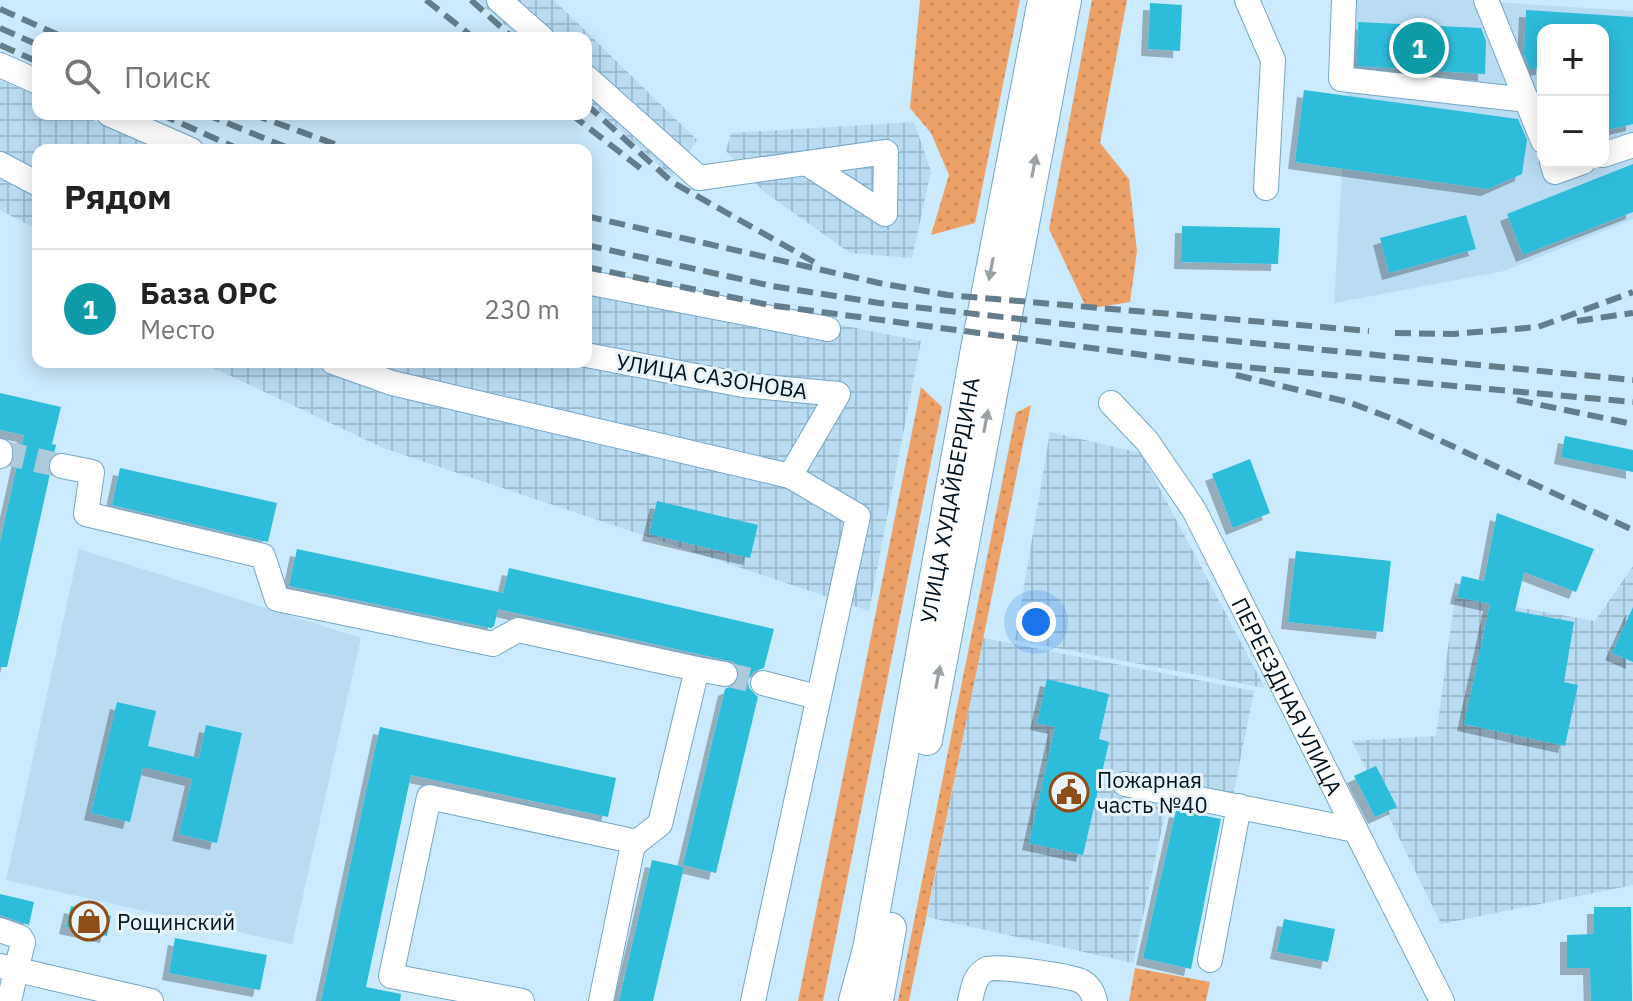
<!DOCTYPE html>
<html lang="ru">
<head>
<meta charset="utf-8">
<style>
  :root { --surface:#fff; --page:#f2f2f2; --text:#222; --muted:#767676; --line:#e0e0e0; --accent:#1a73e8 }
  body { margin:0; font-family:"IBM Plex Sans",sans-serif; background:var(--page); color:var(--text) }
  .controls { position:absolute; right:24px; top:24px; display:grid; overflow:hidden; border-radius:16px; box-shadow:0 4px 20px #0003 }
  .controls button { width:72px; height:72px; display:grid; place-items:center; padding:0; border:0; border-bottom:2px solid var(--line); background:var(--surface); color:var(--text); font:40px sans-serif }
  .you { position:absolute; left:1036px; top:622px; width:28px; height:28px; margin:-20px; border:6px solid #fff; border-radius:50%; background:#1a73e8; box-shadow:0 0 0 12px #1a73e833 }
  .badge { display:grid; place-items:center; width:52px; height:52px; border-radius:50%; background:var(--accent); color:#fff; font-size:26px; font-weight:700 }
  .pin { position:absolute; translate:-50% -50%; border:4px solid #fff; box-shadow:0 2px 8px #0006 }
  .list { margin:0; padding:0; list-style:none }
  h2 { display:flex; justify-content:space-between; align-items:center; height:104px; margin:0; padding:0 32px; font-size:34px }
  h2 small { font-size:26px; font-weight:400; color:var(--muted) }
  .list li { display:grid; grid-template-columns:52px 1fr auto; gap:24px; align-items:center; box-sizing:border-box; height:120px; padding:0 32px; border-top:2px solid var(--line) }
  .list b { display:block; font-size:30px; white-space:nowrap }
  .list p { margin:0; font-size:26px; white-space:nowrap; color:var(--muted) }
  .list em { font-size:26px; font-style:normal; color:var(--muted) }
  .icon { flex:none; width:44px; height:44px; fill:none; stroke:currentColor; stroke-width:2; stroke-linecap:round; stroke-linejoin:round }
  .map { position:relative; flex:none; width:1633px; height:1001px; overflow:hidden }
  .search { position:absolute; background:var(--surface); box-shadow:0 4px 20px #0003; left:32px; top:32px; width:560px; height:88px; display:flex; align-items:center; gap:20px; box-sizing:border-box; padding:0 28px; border-radius:16px; color:var(--muted); font-size:30px }
  .panel { position:absolute; background:var(--surface); box-shadow:0 4px 20px #0003; left:32px; top:144px; width:560px; height:224px; border-radius:16px }
  .map>svg:first-child { display:block }
  .built { fill:#b9dcf3; fill-rule:evenodd }
  .industrial { fill:url(#industrial-grid) }
  .grass { fill:url(#grass-dots) }
  .building { fill:#2dbcdb; filter:url(#shadow) }
  .lines { fill:none; stroke-linecap:round; stroke-linejoin:round }
  .minor-tunnel { stroke:#adcadc; stroke-width:24; stroke-dasharray:24 12; stroke-linecap:butt }
  .minor-casing { stroke:#74a6c5; stroke-width:26 }
  .major-casing { stroke:#74a6c5; stroke-width:32 }
  .minor { stroke:#fff; stroke-width:24 }
  .major { stroke:#fff; stroke-width:30 }
  .rail { stroke:#647d8c; stroke-width:6; stroke-dasharray:16 8; stroke-linecap:butt }
  .oneway { fill:#99a1a5 }
  .labels { text-anchor:middle; dominant-baseline:central; stroke-width:6; stroke-linejoin:round; paint-order:stroke }
  .street-label { font-size:22px; fill:#01131e; stroke:#e9f3fa }
  .poi-label { font-size:22px; fill:#01131e; stroke:#e9f3fa; text-anchor:start }
</style>
</head>
<body>
<div class="map">
<svg width="1633" height="1001" viewBox="0 0 1633 1001">
  <defs>
    <pattern id="industrial-grid" width="8" height="8" patternUnits="userSpaceOnUse" patternTransform="scale(2)"><rect width="8" height="8" fill="#b9dcf3"/><path d="M0 4h8M4 0v8" fill="none" stroke="#9dbcd0"/></pattern>
    <pattern id="grass-dots" width="8" height="8" patternUnits="userSpaceOnUse" patternTransform="scale(2)"><rect width="8" height="8" fill="#eca169"/><path d="M2 2h.1M6 6h.1" fill="none" stroke="#c98a5b" stroke-width="1.8" stroke-linecap="round"/></pattern>
    <filter id="shadow"><feDropShadow dx="-7" dy="7" stdDeviation="0" flood-color="#0004"/></filter>
  </defs>
  <rect width="100%" height="100%" fill="#cbeafd"/>
  <path class="built" d="M1353,0H1463L1633,11V219L1504,271L1334,303ZM1543,30H1603V162H1543Z
    M79,549L361,638L292,944L6,880Z"/>
  <path class="industrial" d="M477,0H554L697,140L672,177L586,99V38H519Z
    M0,80L38,96V114H79L162,150H38V230L0,210Z
    M914,122L931,171L912,258L850,253L763,191L726,151L731,133Z
    M586,274L921,341L869,611L383,448L201,362H586Z
    M1050,432L1141,453L1265,688L1015,640Z
    M1633,566V885L1441,924L1352,741L1436,736L1455,596L1595,621Z
    M983,638L1254,691L1231,806L1169,795L1133,963L927,917Z"/>
  <path class="grass" d="M920,0H1020L975,223L931,235L949,175L931,133L910,108Z
    M1092,0H1127L1100,143L1129,179L1137,251L1130,302L1087,309L1049,229Z
    M921,387L942,407L823,1001H798Z
    M1031,405L909,1001H898L1016,413Z
    M1135,968L1210,982L1206,1001H1129Z"/>
  <path class="building" d="M1150,3L1182,5L1180,51L1148,49Z
    M1526,10L1633,17V124L1603,131V30H1543V68L1530,69L1524,54Z
    M1358,22L1481,28L1486,41L1485,74L1357,66Z
    M1304,90L1518,119L1527,140L1522,174L1488,189L1295,162Z
    M1633,164V212L1523,255L1507,214Z
    M1466,215L1476,249L1389,273L1380,238Z
    M1182,226L1280,228L1278,264L1181,262Z
    M0,393L61,407L52,444L56,445L54,454L48,462L50,474L7,667H0V542L24,435L0,430Z
    M1565,436L1633,450V472L1561,457Z
    M1250,459L1270,513L1233,528L1212,474Z
    M120,468L277,503L268,542L112,505Z
    M657,501L758,525L750,558L649,534Z
    M1497,513L1594,549L1576,592L1524,572L1515,611L1574,622L1564,682L1578,685L1565,746L1464,724L1490,604L1457,597L1462,576L1484,581Z
    M297,549L503,593L509,568L774,629L764,668L753,672L748,680L749,688L758,697L716,873L683,865L725,689L736,684L740,677L739,670L734,662L498,609L494,626L491,628L289,586Z
    M1296,551L1391,561L1383,632L1288,622Z
    M1633,607V662L1612,653Z
    M1047,679L1109,694L1099,739L1109,742L1083,855L1029,843L1055,727L1037,723Z
    M117,702L156,711L148,746L199,758L206,725L242,733L217,843L179,834L192,779L143,767L130,822L91,813Z
    M380,727L616,778L608,817L411,775L366,987L401,994L400,1001H321Z
    M1376,766L1397,807L1375,817L1354,776Z
    M1176,810L1221,819L1191,969L1143,958Z
    M652,860L684,867L653,1001H619Z
    M0,894L34,902L29,925L0,915Z
    M71,906L111,916L107,936L66,927Z
    M1594,907H1631L1632,1001H1591L1590,968H1567V935L1594,934Z
    M1284,919L1335,929L1328,962L1277,952Z
    M175,938L267,955L260,990L169,973Z"/>
  <g class="lines">
    <path class="minor-tunnel" d="M1,452L62,466
      M725,674L763,683"/>
    <g class="minor-casing">
      <g id="minor">
        <path d="M499,0L542,38"/>
        <path d="M1247,0L1273,60L1266,188"/>
        <path d="M1344,0L1341,79L1527,100"/>
        <path d="M1486,0L1543,141"/>
        <path d="M0,65L38,82"/>
        <path d="M586,77L699,178L886,152L885,214L806,163"/>
        <path d="M109,114L191,150"/>
        <path d="M1603,155L1633,145"/>
        <path d="M1552,162L1555,172L1583,162"/>
        <path d="M0,164L38,184"/>
        <path d="M586,282L828,329"/>
        <path d="M333,362L392,383L790,476L838,394L743,385L586,355"/>
        <path id="s1" d="M1111,403L1147,441L1194,510L1442,1001"/>
        <path d="M0,451V456"/>
        <path d="M62,466L92,472L86,514L263,556L277,599L493,644L518,630L697,669"/>
        <path d="M763,683L817,697"/>
        <path d="M1125,784L1355,830"/>
        <path d="M0,930L20,937L23,942L9,1001"/>
        <path d="M1210,960L1239,806"/>
        <path d="M0,966L151,1001"/>
        <path d="M522,1001L391,976L429,797L637,842"/>
        <path d="M601,1001L633,845L660,824L697,669L725,674"/>
        <path d="M753,1001L858,516L790,476"/>
        <path d="M970,1001C973,989 974,975 987,969C997,965 1070,976 1081,981C1089,985 1093,993 1095,1001"/>
      </g>
    </g>
    <g class="major-casing">
      <g id="major">
        <path d="M927,740L1066,0"/>
        <path id="s2" d="M854,1001L868,949L976,349L1043,0"/>
        <path d="M878,1001L891,928"/>
      </g>
    </g>
    <use href="#minor" class="minor"/>
    <use href="#major" class="major"/>
    <path class="rail" d="M426,0L474,38
      M471,0L513,38
      M0,9L65,38
      M0,28L38,45
      M0,45L38,62
      M586,104L672,182L814,262
      M160,114L241,150
      M205,114L293,150
      M252,114L351,150
      M571,114L644,171
      M586,216L879,283L948,295L1369,331
      M586,245L772,286L879,303L1099,328L1633,380
      M586,267L769,305L1211,364L1633,402
      M1577,321L1633,313
      M1395,333L1453,334L1538,327L1633,292
      M1236,375L1348,402L1396,420L1633,530
      M1517,400L1633,424"/>
  </g>
  <defs><path id="oneway-solid" d="M-6-.8H1V-3.2L6.5 0L1 3.2V.8H-6Z" transform="scale(2)"/></defs>
  <g class="oneway">
    <use href="#oneway-solid" transform="translate(1034 166) rotate(-79)"/>
    <use href="#oneway-solid" transform="translate(991 269) rotate(101)"/>
    <use href="#oneway-solid" transform="translate(986 421) rotate(-79)"/>
    <use href="#oneway-solid" transform="translate(938 677) rotate(-79)"/>
  </g>
  <defs>
    <g id="civic-ring" transform="scale(2)"><circle r="9.5" fill="#e9f3fa" stroke="#8d4d15" stroke-width="1.5"/><path d="M-.6-6.5H3V-4.5H.6V-3L4-1V1h2V6H-6V1h2V-1L-.6-3ZM-1.2 2.5V6h2.4V2.5Z" fill="#8d4d15"/></g>
    <g id="shop-ring" transform="scale(2)"><circle r="9.5" fill="#e9f3fa" stroke="#8d4d15" stroke-width="1.5"/><path d="M-5-2.5h2.3a2.7 3.5 0 0 1 5.4 0H5L5.5 6h-11ZM-1.5-2.5h3a1.5 2.3 0 0 0-3 0Z" fill="#8d4d15"/></g>
  </defs>
  <g fill-rule="evenodd">
    <use href="#civic-ring" x="1069" y="792"/>
    <use href="#shop-ring" x="89" y="921"/>
  </g>
  <g class="labels">
    <g class="street-label">
      <text transform="translate(712 376) rotate(9)">УЛИЦА САЗОНОВА</text>
      <text stroke="none"><textPath href="#s2" startOffset="510">УЛИЦА ХУДАЙБЕРДИНА</textPath></text>
      <text stroke="none"><textPath href="#s1" startOffset="344">ПЕРЕЕЗДНАЯ УЛИЦА</textPath></text>
    </g>
    <g class="poi-label">
      <text x="1097" y="779">Пожарная<tspan x="1097" dy="25">часть №40</tspan></text>
      <text x="117" y="921">Рощинский</text>
    </g>
  </g>
</svg>
<div class="controls">
<button>+</button>
<button>−</button>
</div>
<div class="you"></div>
<div class="pin badge" style="left:1419px;top:48px;background:#0f9aa8">1</div>
<div class="search"><svg class="icon" aria-label="search" viewBox="0 0 24 24"><circle cx="10" cy="10" r="6"/><path d="M15 15l6 6"/></svg>Поиск</div>
<section class="panel">
<h2>Рядом<small></small></h2>
<ul class="list">
<li><span class="badge" style="background:#0f9aa8">1</span><div><b>База ОРС</b><p>Место</p></div><em>230 m</em></li>
</ul>
</section>
</div>
</body>
</html>
